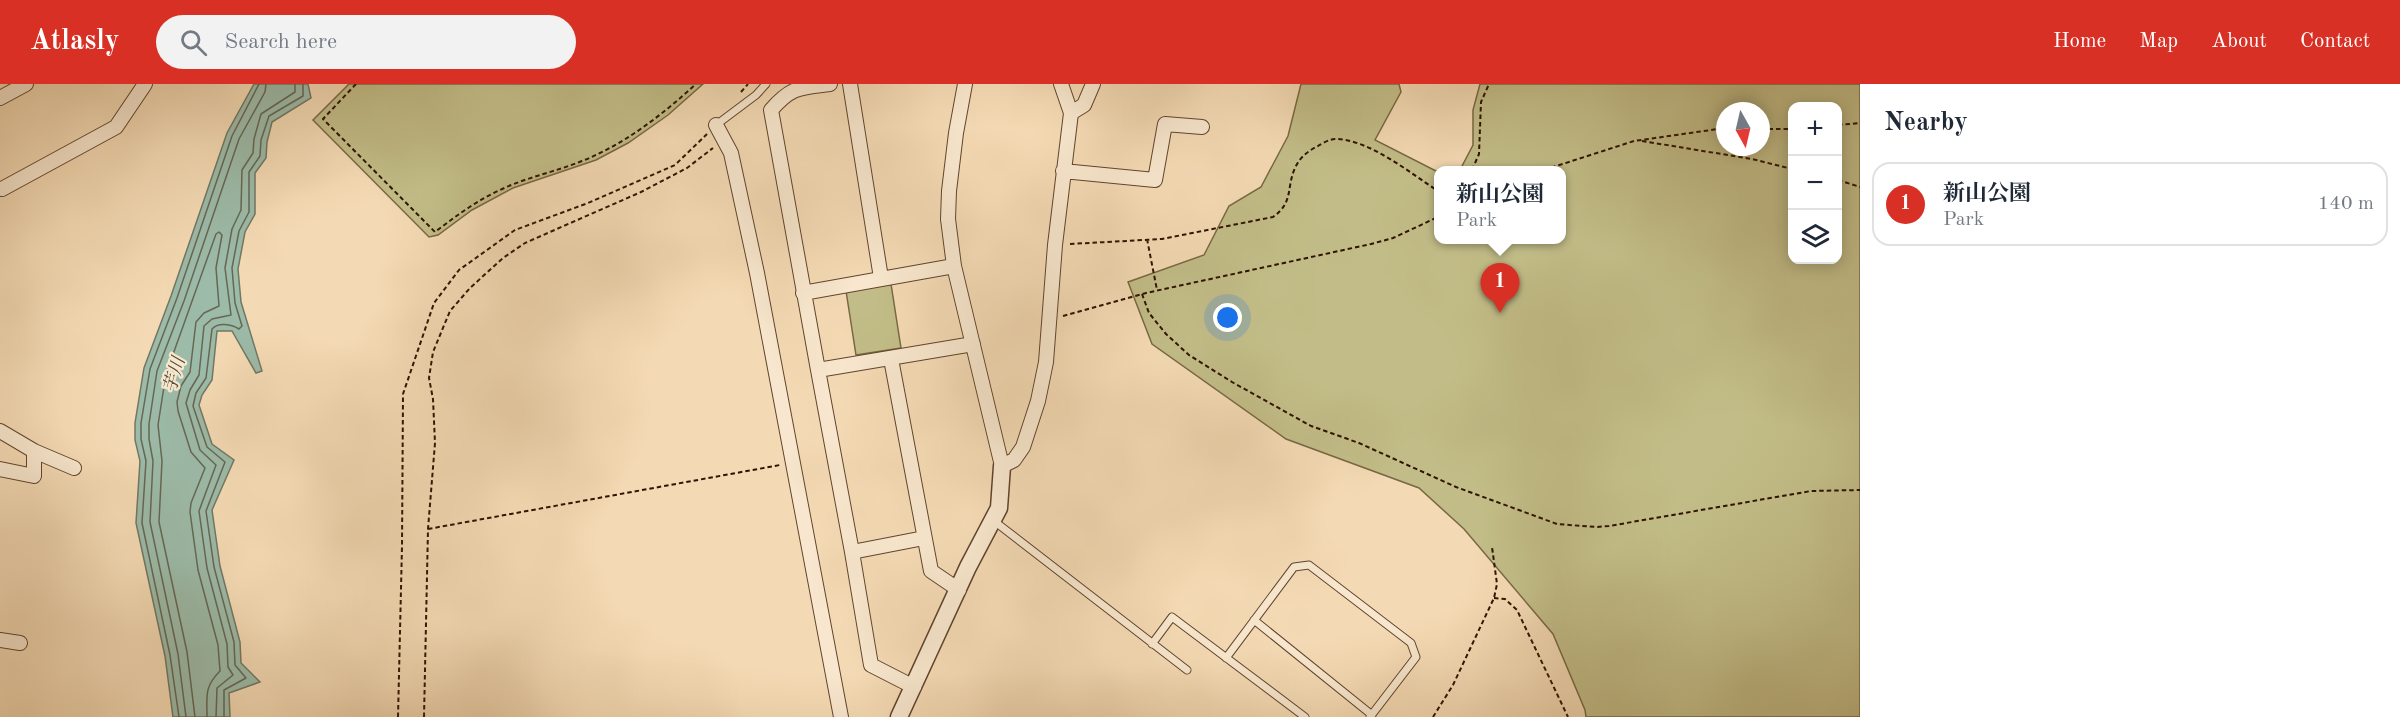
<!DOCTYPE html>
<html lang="en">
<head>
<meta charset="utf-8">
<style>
  :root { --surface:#fff; --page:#f2f2f3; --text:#1f2937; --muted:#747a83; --line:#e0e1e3; --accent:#d93025 }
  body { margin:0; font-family:"Old Standard TT","Noto Serif JP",serif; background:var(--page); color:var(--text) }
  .controls { position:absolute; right:18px; top:18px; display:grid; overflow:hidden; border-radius:12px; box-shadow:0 3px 15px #0003 }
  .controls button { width:54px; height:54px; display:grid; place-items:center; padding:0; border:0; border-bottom:2px solid var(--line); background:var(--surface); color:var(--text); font:30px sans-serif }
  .compass { position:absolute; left:1716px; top:18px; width:54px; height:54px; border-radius:50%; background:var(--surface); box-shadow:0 3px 15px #0003; rotate:172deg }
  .you { position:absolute; left:1228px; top:234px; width:21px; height:21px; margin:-15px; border:4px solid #fff; border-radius:50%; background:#1a73e8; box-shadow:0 0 0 9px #1a73e833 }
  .badge { display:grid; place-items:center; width:39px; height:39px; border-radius:50%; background:var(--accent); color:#fff; font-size:20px; font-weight:700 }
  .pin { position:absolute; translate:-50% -50px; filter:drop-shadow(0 2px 3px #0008) }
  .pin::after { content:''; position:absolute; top:32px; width:21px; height:18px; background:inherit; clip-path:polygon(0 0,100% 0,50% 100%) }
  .popup { position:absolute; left:1434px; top:82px; width:132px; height:78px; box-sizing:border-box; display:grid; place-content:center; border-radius:12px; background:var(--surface); filter:drop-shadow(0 2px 4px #0005); font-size:20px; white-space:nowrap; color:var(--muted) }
  .popup b { font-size:22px; color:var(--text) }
  .popup::after { content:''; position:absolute; left:50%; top:100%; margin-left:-12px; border:12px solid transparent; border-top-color:var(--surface) }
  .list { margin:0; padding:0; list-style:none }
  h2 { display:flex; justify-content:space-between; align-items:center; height:78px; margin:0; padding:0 24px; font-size:26px }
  h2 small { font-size:20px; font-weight:400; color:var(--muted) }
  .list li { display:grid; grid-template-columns:39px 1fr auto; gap:18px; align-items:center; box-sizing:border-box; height:84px; margin:0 12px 12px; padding:0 12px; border:2px solid var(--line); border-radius:18px }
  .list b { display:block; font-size:22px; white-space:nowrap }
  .list p { margin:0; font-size:20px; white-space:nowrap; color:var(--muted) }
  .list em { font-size:20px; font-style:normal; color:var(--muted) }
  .icon { flex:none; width:33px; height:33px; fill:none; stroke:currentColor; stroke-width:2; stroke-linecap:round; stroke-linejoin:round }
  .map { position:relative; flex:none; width:1860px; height:633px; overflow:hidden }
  header { display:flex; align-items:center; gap:36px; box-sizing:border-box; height:84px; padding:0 30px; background:var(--accent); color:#fff }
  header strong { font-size:28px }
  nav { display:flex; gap:33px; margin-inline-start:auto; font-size:21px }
  .search { width:420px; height:54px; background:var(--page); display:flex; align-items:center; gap:15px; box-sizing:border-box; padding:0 21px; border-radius:33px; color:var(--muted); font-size:22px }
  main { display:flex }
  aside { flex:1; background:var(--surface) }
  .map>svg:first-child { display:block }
  .green { fill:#c2bd88; stroke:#786844; stroke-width:1.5; fill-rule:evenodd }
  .water { fill:#9cbba9; stroke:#707865; stroke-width:1.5 }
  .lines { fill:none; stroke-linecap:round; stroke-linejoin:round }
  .shore { stroke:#666754; stroke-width:1.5 }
  .service-casing { stroke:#60452d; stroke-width:9 }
  .minor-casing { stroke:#60452d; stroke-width:16 }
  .tertiary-casing { stroke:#60452d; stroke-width:19 }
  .path { stroke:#2f1300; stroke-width:2; stroke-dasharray:4.5 3; stroke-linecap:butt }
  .service { stroke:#f8e7ce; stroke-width:7 }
  .minor { stroke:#f8e7ce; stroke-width:14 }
  .tertiary { stroke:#f8e7ce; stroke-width:16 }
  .labels { text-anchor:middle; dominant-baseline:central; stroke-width:4.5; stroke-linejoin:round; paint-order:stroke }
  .water-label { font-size:18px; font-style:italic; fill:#554e3b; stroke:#f8e7ce }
</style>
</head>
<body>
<header>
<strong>Atlasly</strong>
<div class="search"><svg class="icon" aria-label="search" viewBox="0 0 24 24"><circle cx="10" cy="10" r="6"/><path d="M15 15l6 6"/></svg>Search here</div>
<nav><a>Home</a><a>Map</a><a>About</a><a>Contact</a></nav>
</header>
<main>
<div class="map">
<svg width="1860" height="633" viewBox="0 0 1860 633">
  <rect width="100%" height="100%" fill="#f4dab4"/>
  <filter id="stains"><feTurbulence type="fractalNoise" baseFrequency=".00333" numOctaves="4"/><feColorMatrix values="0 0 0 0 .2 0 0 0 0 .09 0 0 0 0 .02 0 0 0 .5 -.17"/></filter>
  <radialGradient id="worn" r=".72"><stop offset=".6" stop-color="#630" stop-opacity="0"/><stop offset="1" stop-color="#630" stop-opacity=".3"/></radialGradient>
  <path class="green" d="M349,0H703L668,31L628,59L596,76L513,104L472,126L438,151L429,153L313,36Z
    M1301,0H1399L1401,8L1375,56L1438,88V156H1562V86H1460L1473,61V26L1480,0H1860V633H1586L1585,626L1553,550L1464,445L1419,404L1286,355L1152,260L1128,198L1204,171L1229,122L1261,103L1288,52ZM1838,22V176H1792V22ZM1725,27H1761V63H1725Z
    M891,200L901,264L856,271L846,207Z"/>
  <path class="water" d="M254,0H308L311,14L272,38L267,58L266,74L255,89V130L245,148L238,185L241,218L262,287L256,289L232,247H217L212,296L202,311L199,321L212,360L234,376L212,426L220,482L240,558L241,579L260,598L229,609L230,633H173L165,572L136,439L140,377L135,356V339L144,284L171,212L227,49Z"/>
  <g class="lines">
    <path class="shore" d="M179,633L170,571L142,439L146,377L141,355V339L150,285L177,214L232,52L259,0
      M186,633L178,570L150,438L153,377L149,355V340L157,287L184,217L239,55L265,8L266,0
      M195,633L187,568L159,438L162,377L158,341L166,290L216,150L219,148L222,151L216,184L219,222L204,229L196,238L190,288L181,302L177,318L178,327L191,368L205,384L191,419L190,428L198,486L218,561L220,587C204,603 207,612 207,633
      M216,633L217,604L233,591L228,583L227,560L207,484L199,427L216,381L200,366L186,319L190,306L199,291L204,242L212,235L231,231L225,184L232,145L241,126L242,86L253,69L254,55L261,30L295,8V0
      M224,633V606L246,594L235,581L234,558L214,483L206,427L225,378L207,363L193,322L196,309L206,294L212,245C218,238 231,240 239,245L242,242L235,219L232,184L239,147L249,128V88L260,72L261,56L269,32L303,12V0"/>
    <g class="service-casing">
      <path id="service" d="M716,41L756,11L766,0
        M994,437L1187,586
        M1254,536L1372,631
        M1152,560L1172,533L1305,633
        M1226,574L1294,483L1309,481L1411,559L1416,573L1370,633"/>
    </g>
    <g class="minor-casing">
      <path id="minor" d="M830,0C800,4 792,2 771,26L818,286L973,260
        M850,0L881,194
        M965,0L956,49L949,107L948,135L954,182L1002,382L1014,376L1023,363L1038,317L1046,278L1055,161L1071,29L1061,0
        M0,14L26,0
        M1071,29L1084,21L1093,0
        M716,41L731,69L757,189L841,633
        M1063,87L1155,96L1165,40L1202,43
        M2,105L116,43L145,0
        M803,209L954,182
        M891,275L931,487L959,506
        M818,286L852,468L871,581L914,603
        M0,347L34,367L74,384
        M0,385L34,392V367
        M852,468L924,454
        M0,556L20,559"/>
    </g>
    <g class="tertiary-casing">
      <path id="tertiary" d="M899,633L968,483L999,424L1002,382"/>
    </g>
    <path class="path" d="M356,0L323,35L435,148C456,132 476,117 500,106C527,93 555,88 582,77C625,60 662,31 696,0
      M741,8L748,0
      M1838,41L1860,39
      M1761,45H1792
      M1642,57L1752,75L1792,85
      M1472,86L1479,70L1481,18L1489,0
      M1544,86L1634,57L1725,44
      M1838,96L1860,103
      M1147,155L1157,206
      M1070,160L1162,155L1273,133C1294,118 1286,104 1295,84C1300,73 1308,67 1318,62C1323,59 1330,55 1335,55C1369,55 1410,89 1438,107
      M1142,210L1149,229L1166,250L1189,271L1232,298L1311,342L1359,359L1456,403L1557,440L1596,443L1609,442L1811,407L1860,406
      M1063,232L1146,209L1371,160L1393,154L1438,133
      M428,445L780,381
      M1494,514L1505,515L1517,526L1568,633
      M398,633L402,462L403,310L434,219L459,186L515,146L588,119L675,81L707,50
      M424,633L428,445L435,359L433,315L429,294L433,268L450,227L470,204L503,174L525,159L641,108L687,84L713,64
      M1433,633L1453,601L1494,514L1497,500L1492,463"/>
    <use href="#service" class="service"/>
    <use href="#minor" class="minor"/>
    <use href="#tertiary" class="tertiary"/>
  </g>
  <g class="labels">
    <g class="water-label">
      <text transform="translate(175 291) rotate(-74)">芋川</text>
    </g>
  </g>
  <rect width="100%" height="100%" filter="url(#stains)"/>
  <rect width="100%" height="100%" fill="url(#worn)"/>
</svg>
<div class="controls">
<button>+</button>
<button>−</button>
<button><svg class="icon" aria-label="layers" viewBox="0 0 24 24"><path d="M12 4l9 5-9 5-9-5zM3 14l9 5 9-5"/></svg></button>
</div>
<svg class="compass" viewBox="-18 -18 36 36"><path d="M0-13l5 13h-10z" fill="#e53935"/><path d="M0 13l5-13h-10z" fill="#747a83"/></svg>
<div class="you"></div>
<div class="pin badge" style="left:1500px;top:229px">1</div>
<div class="popup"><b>新山公園</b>Park</div>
</div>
<aside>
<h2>Nearby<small></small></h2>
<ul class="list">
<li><span class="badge">1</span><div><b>新山公園</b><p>Park</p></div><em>140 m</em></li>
</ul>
</aside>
</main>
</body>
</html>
